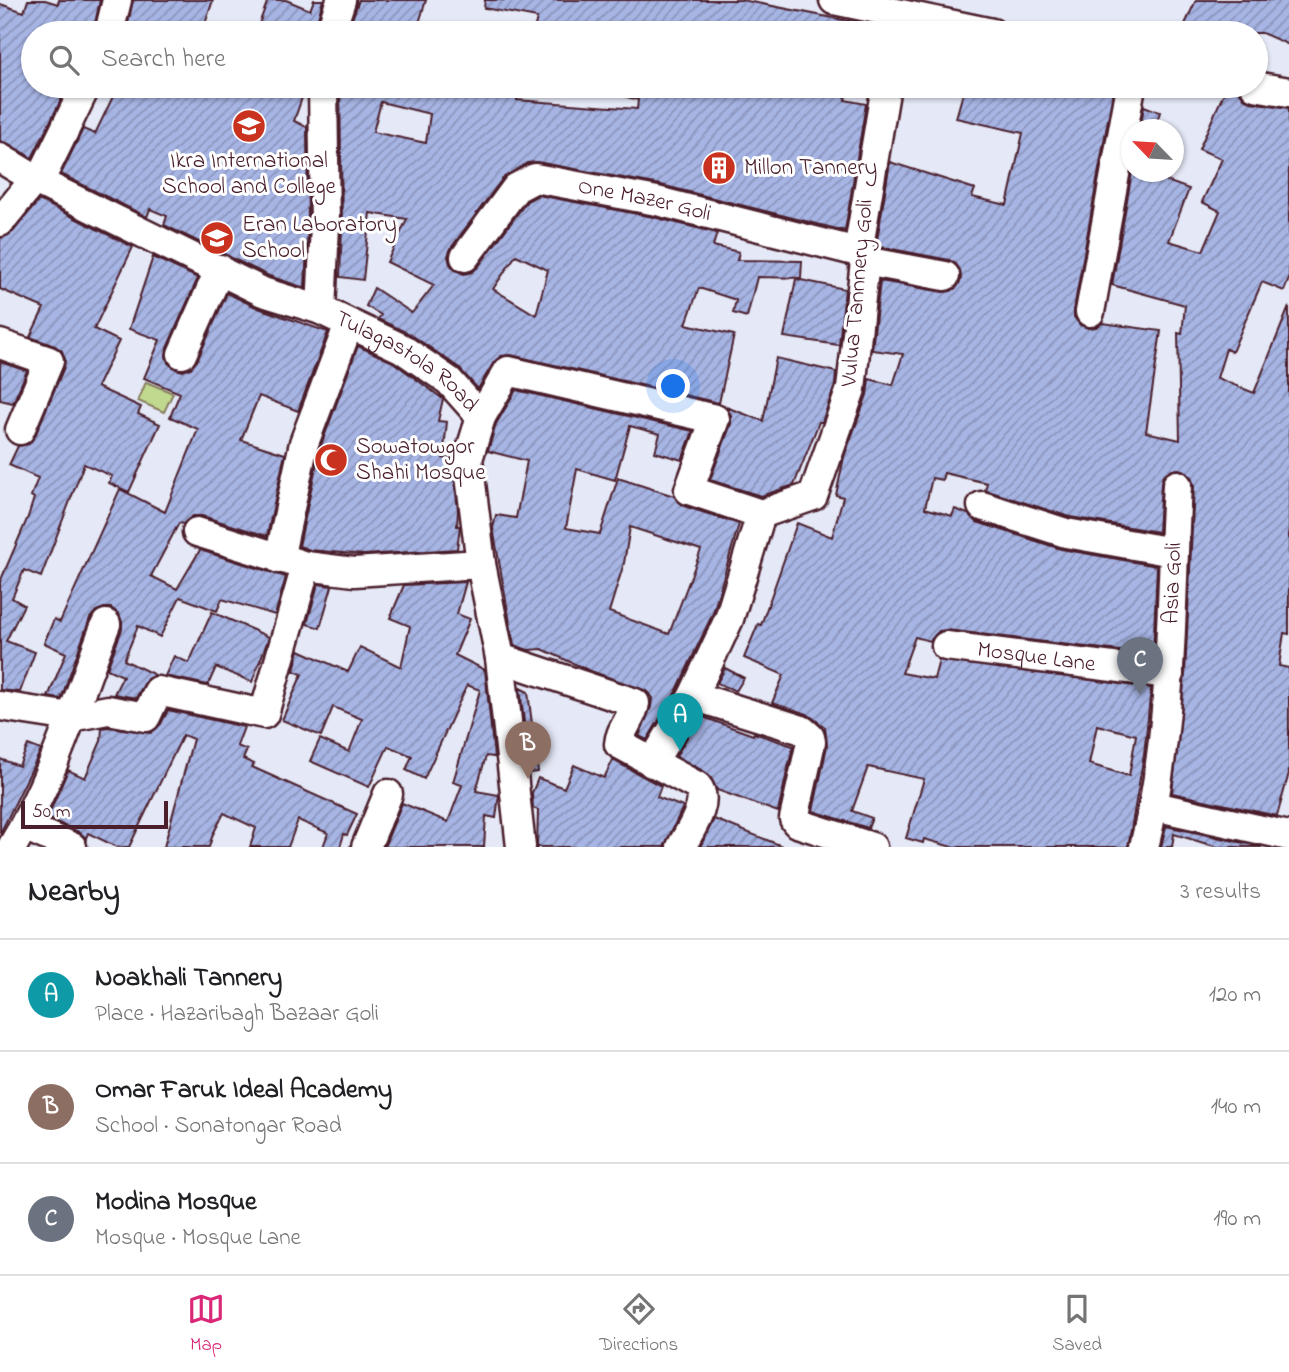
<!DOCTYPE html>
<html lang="en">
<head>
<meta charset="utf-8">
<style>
  :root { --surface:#fff; --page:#f6f6f6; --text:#202124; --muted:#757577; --line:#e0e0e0; --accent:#db2777 }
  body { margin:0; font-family:"Indie Flower",sans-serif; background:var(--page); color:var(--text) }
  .compass { position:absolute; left:1121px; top:119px; width:63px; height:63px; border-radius:50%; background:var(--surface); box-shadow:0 2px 5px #0004; rotate:295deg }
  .scale { position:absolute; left:21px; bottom:18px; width:147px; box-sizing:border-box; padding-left:7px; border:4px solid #4a1f2b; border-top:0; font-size:19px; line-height:24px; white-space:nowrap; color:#4a1f2b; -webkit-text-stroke:5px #fff; paint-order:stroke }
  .you { position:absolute; left:674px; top:387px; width:24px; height:24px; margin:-18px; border:5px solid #fff; border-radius:50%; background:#1a73e8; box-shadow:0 0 0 10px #1a73e833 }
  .badge { display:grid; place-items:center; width:46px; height:46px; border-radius:50%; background:var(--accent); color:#fff; font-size:23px; font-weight:700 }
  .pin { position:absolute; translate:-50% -58px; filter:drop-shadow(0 2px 4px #0008) }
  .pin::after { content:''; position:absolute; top:37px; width:24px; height:21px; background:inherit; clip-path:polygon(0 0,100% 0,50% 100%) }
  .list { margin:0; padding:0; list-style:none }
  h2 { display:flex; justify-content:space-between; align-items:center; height:91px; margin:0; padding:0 28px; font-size:30px }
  h2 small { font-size:23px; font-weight:400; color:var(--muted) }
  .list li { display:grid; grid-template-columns:46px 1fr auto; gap:21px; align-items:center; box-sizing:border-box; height:112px; padding:0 28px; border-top:2px solid var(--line) }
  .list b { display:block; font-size:26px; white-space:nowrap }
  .list p { margin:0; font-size:23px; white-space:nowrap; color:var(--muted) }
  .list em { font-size:23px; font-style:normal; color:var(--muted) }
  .icon { flex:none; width:38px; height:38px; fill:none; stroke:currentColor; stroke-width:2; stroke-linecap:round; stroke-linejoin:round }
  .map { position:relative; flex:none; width:1289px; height:847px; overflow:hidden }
  .search { position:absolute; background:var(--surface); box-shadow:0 2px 5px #0004; left:21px; right:21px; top:21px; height:77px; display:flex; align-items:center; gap:18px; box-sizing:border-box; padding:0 24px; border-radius:38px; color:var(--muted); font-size:26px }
  .sheet { height:427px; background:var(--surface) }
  nav { display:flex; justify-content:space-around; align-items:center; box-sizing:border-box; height:98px; border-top:2px solid var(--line); background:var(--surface); font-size:19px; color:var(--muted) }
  nav a { display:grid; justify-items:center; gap:4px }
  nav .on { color:var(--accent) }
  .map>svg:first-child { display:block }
  .grass { fill:url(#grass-tufts); stroke:#867c5d; stroke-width:2 }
  .building { fill:url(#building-hatch); stroke:#4a1f2b; stroke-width:2; fill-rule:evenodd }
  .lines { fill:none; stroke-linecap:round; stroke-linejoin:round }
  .minor-casing { stroke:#4a1f2b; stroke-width:33 }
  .minor { stroke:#fff; stroke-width:28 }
  .labels { text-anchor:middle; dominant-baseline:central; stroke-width:6; stroke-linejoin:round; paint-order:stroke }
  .poi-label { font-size:23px; fill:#4a1f2b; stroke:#fff; text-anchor:start }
  .street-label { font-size:23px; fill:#4a1f2b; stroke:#fff }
</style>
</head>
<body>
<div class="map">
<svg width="1289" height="847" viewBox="0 0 1289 847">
  <defs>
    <pattern id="grass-tufts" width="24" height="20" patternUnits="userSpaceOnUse" patternTransform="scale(1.75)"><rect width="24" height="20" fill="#c1d98f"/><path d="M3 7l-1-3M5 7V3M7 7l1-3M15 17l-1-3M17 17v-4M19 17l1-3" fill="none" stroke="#a7ba7c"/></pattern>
    <pattern id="building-hatch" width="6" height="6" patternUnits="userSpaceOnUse" patternTransform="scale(1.75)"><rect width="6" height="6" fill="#a7b5e5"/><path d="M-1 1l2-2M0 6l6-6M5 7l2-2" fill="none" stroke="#8a93ba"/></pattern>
  </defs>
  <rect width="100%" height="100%" fill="#e5e9f7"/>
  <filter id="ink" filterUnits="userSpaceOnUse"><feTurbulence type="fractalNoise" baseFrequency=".0143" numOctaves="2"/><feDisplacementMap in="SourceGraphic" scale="14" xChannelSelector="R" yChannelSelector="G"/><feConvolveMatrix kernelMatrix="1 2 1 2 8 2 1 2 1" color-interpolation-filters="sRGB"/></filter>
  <g filter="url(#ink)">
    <path class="grass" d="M146,382L173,393L164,412L138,401Z"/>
    <path class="building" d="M28,0H45L58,4L59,0H100L93,33H33V86H68L32,158L9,144L0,141V4L24,12Z
      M133,0H213L202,33H174L160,29L157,33H126Z
      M268,0H286L310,10L314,0H323L314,33H302L290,28L288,33H283L259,24Z
      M359,0H426L416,33H347Z
      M485,0H742L869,25V33H533L537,18L484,8Z
      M1196,0H1289V45L1262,33H1181Z
      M118,86H306L294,121L307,127L308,225L305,288L269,276L164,225L167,216L150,209L147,217L61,174L83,129L95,134Z
      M340,86H519L517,100L637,109L638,100L605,91L606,86H848L845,100L866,104L845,231L661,185L537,162L527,163L503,178L451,248L448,256L450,264L455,270L464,274L472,272L478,267L527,201L538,195L653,217L717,233L713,246L739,252L737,260L802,261L801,278L757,277L747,317L733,313L736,300L699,288L686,324L734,335L719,403L511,355L501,356L494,362L478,389L458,367L410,334L378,319L381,315L366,306L374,288L412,313L434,285L387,262L407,219L370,213L363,280L340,277L342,226ZM381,102L430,114L426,143L373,132ZM516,255L548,270L536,315L493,289Z
      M965,86H1114L1074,309V317L1080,325L1088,328L1096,327L1103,323L1161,331L1146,432L1180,440L1178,333L1182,334L1185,305L1112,285L1132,172H1142L1189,189L1169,241L1203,251L1220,211L1202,202L1222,159L1199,149L1227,86L1239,91L1244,98L1251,102L1289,108V279L1284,291L1262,282L1232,352L1226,349L1217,378L1254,393L1289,307V634L1284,633L1279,666L1289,668V773L1277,816L1172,793L1185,675L1194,486L1191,477L1185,471L1178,469L1169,471L1163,475L1161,484L1158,532L1070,517L985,490L987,483L944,473L942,480L932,478L925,508L952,516L955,509L968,514L977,522L1061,549L1157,566L1153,655L947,630L939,631L930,641L915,637L902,673L934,679L939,660L1151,688L1144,755L1128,847H952L924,839L923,843L906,838L924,779L868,767L852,811L872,818L868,828L813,811L827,746L825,727L807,714L772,703L784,675L744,658L758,624L761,625L797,523L832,537L843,497L836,495L844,457L867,395L869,379L893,385L903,354L872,350L880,281L943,292L951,291L957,287L961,280L960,270L956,264L949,260L876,246L890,162L975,189L972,197L1007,205L1023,133L956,118ZM1097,725L1136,735L1129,776L1089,764Z
      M1144,106L1160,112L1154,130H1140Z
      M39,200L133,247L94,329L119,341L97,387L141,407L138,414L160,424L129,492L109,483L112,476L84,464L41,577L24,570L12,598L24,605L6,641L35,652L20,692L0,690V582L28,517L34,498L31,496L38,478L9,465L18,446L29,444L35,436L64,367L65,359L62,351L55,346L30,337L44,308L0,289V238L13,232Z
      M153,257L198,278L167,348L166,356L168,363L176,369L183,371L191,368L197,361L227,293L258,308L328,332L298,411L259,396L241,440L285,454L267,536L202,516H193L183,524L179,523L151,576L177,589L200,550L286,577L275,615L222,599L217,611L180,597L160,637L138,626L124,660L155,675L147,679L136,698L114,694L123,676L107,669L122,629V622L119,614L111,608H104L96,611L90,618L61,699L48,697L66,653L44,643L54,619L60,622L120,489L165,512L198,429L170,417L180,393L144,378L160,340L129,329Z
      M796,279L845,289L839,345L784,337Z
      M358,346L393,362L443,399L438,421L447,422L443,458L452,459L458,510L457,526H460L457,549L364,555L310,550L299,546L320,448Z
      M776,358L836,372L835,385L822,422H819L794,485L761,496L710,480L731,424V415L726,407L763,421Z
      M0,362L27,371L13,403L0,400Z
      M516,390L693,431L682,460L655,452L660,434L630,426L615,480L577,469L566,528L600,534L618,478L674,496L684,506L739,524L713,613L678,688L647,740L639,736L651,707L652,698L647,691L588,670L542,649L528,650L514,645L493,528L496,515L516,518L527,461L488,451L496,424ZM630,527L701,550L669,634L609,612L624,563Z
      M466,582L457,614L470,619L455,655L485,670L494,757L486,756L476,791L499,795L496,818L486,816L484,847H384L402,803L448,822L462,785L453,782L480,690L467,685L424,779L406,770L412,756L388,746L369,787L310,761L320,739L349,752L362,719L333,707L321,736L282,720L302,674L294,671L299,650L348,672L360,647L401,667L410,626L390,618L404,585Z
      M318,584L332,586L320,628L307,624Z
      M212,612L269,637L252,682L216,667L208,685L165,676L174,656L189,663Z
      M725,668L744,678L736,691L717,683Z
      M520,688L528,692L538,772L530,773Z
      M168,710L244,727L237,746L247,750L243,759L254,764L252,767L357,814L347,835L344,834L340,847H323L328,833L298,820L288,847H250L256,828L224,813L213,834L209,847H164L193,739L183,735L129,847H117L88,833L86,838L79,832L47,818L68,770L85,778L101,741L102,728L108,727L151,733L161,724Z
      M700,716L753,735L754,733L793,746L778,812L717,790L711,778L705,772L676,756Z
      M28,745L41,750L0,834V759L19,766Z
      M613,760L661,786L657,797L683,807L664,847H537L538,810L533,808L532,793L538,778L564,788L574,765L604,778Z
      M714,819L782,846V847H700Z
      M1166,826L1262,847H1217L1174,834L1172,847H1161Z"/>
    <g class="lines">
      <g class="minor-casing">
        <g id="minor">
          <path d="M834,0L992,33"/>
          <path d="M109,33L117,0"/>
          <path d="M330,33L341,0"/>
          <path d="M1255,86L1289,92"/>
          <path d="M0,158L35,179"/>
          <path id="s1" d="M39,182L263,292L321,310L401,348L449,381L481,417L468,459L481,564L500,658L521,847"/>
          <path d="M0,222L35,179L39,182L86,86"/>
          <path id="s2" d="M465,257L516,188L535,178L657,201L858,252"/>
          <path d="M865,261L945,276"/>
          <path d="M321,310L325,225L323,86"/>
          <path d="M1090,312L1131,86"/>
          <path d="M0,344L49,361L20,430"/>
          <path d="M182,354L220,269"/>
          <path d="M481,417L508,371L715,419L689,490L761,514"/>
          <path d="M982,506L1066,533L1173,552"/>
          <path d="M761,514L813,496L851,389L865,261L858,252L886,86"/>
          <path d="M197,532L306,566L354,572L481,564"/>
          <path d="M279,559L304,443L349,324"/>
          <path id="s3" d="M946,646L1169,674"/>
          <path d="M500,658L635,703C633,718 620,729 619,744L697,786C711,802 690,830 681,847"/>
          <path d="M693,696L802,730L810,737L811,742L794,819L797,823L872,847"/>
          <path d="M0,706L71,717L108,710L146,717L158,691L264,714L306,566"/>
          <path d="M652,763L693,696L729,619L761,514"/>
          <path d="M1154,806L1289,836"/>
          <path d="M24,826L72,847"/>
          <path d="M12,847C53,778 77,699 106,624"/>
          <path d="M366,847L388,794"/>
          <path id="s4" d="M1144,847C1174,729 1170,606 1177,485"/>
        </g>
      </g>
      <use href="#minor" class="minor"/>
    </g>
  </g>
  <defs>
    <g id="school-disc" transform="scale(1.75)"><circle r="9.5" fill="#c8321e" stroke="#fff"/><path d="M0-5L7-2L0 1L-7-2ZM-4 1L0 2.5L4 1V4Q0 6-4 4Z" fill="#fff"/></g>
    <g id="building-disc" transform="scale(1.75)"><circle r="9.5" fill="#c8321e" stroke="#fff"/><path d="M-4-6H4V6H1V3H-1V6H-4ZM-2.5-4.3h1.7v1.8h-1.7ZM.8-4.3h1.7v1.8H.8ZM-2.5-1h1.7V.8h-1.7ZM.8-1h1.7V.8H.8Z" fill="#fff"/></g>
    <g id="mosque-disc" transform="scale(1.75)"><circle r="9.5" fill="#c8321e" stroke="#fff"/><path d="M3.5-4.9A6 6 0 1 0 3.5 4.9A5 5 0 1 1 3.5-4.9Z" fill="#fff"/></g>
  </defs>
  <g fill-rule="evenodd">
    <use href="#school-disc" x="249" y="126"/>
    <use href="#building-disc" x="719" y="168"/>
    <use href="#school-disc" x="217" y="238"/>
    <use href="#mosque-disc" x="331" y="460"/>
  </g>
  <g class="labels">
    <g class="poi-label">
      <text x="249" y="161" text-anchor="middle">Ikra International<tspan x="249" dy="26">School and College</tspan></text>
      <text x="744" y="168">Millon Tannery</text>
      <text x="242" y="225">Eran Laboratory<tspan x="242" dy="26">School</tspan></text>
      <text x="356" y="447">Sowatowgor<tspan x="356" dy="26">Shahi Mosque</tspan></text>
    </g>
    <g class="street-label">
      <text stroke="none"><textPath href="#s2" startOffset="219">One Mazer Goli</textPath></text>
      <text transform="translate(858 293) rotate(-85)">Vulua Tannnery Goli</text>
      <text stroke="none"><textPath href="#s1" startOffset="411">Tulagastola Road</textPath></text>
      <text stroke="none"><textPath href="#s4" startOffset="266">Asia Goli</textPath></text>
      <text stroke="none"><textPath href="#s3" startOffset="91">Mosque Lane</textPath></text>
    </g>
  </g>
</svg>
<svg class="compass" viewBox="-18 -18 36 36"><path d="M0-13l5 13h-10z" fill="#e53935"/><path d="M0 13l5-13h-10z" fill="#757577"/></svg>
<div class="scale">50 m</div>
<div class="you"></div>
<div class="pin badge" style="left:680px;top:751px;background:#0f9aa8">A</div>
<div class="pin badge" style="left:528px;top:779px;background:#8d6e63">B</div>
<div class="pin badge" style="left:1140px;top:695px;background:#6b7280">C</div>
<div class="search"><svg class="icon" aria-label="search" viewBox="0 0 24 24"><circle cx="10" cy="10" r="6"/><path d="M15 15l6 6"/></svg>Search here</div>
</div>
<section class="sheet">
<h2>Nearby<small>3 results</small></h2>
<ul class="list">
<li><span class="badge" style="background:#0f9aa8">A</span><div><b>Noakhali Tannery</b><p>Place · Hazaribagh Bazaar Goli</p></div><em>120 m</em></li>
<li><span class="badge" style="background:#8d6e63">B</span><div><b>Omar Faruk Ideal Academy</b><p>School · Sonatongar Road</p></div><em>140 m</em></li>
<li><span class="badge" style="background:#6b7280">C</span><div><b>Modina Mosque</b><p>Mosque · Mosque Lane</p></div><em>190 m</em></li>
</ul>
</section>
<nav>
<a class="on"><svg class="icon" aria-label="map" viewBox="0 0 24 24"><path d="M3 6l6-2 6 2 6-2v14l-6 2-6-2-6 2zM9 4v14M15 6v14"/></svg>Map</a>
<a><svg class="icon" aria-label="directions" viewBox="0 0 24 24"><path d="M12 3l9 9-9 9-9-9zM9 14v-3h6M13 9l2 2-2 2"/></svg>Directions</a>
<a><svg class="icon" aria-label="saved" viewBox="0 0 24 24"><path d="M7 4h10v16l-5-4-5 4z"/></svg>Saved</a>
</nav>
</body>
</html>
